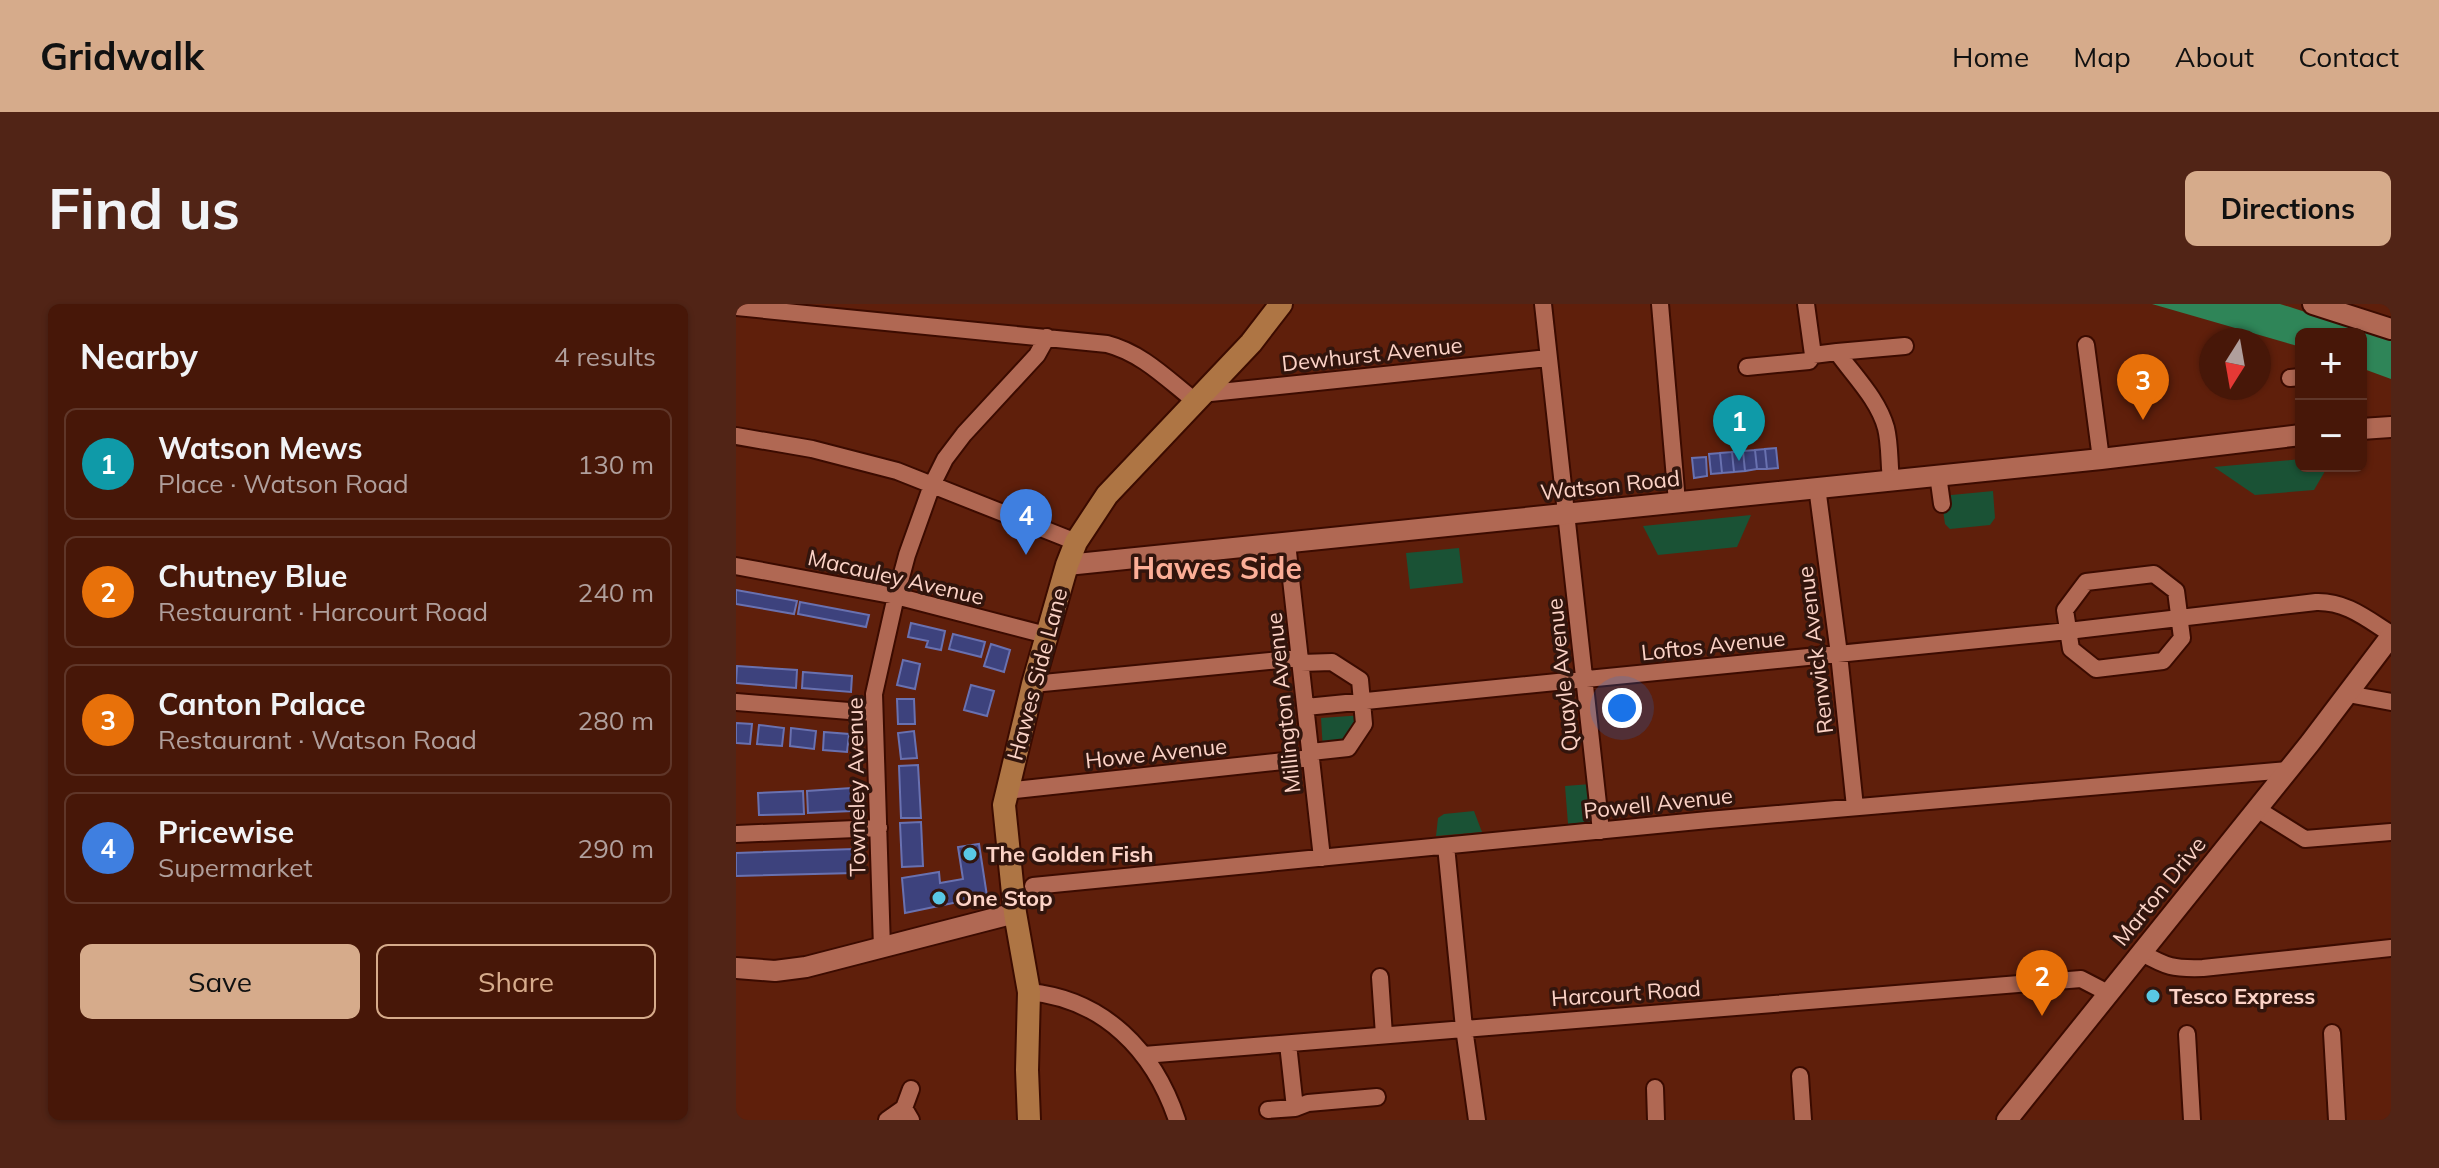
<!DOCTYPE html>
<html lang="en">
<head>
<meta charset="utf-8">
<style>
  :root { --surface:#471708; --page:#512416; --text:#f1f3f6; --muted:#b09f9c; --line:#5f3629; --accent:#d6ab8b }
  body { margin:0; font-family:Mulish,sans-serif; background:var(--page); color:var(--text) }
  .controls { position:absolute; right:24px; top:24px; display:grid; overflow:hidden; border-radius:12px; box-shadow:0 2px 6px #0004 }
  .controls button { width:72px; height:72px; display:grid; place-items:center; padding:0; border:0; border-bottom:2px solid var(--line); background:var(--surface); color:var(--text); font:40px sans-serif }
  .compass { position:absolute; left:1463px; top:24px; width:72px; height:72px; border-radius:50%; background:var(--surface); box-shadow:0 2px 6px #0004; rotate:191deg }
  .you { position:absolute; left:886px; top:404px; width:28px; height:28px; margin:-20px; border:6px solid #fff; border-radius:50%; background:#1a73e8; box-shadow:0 0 0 12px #1a73e833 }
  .badge { display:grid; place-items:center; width:52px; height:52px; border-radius:50%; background:var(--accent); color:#fff; font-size:26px; font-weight:700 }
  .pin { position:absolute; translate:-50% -66px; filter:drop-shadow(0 2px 4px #0008) }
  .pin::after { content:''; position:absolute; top:42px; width:28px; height:24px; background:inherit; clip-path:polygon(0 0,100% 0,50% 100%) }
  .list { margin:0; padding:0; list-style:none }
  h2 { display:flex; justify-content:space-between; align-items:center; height:104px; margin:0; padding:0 32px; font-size:34px }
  h2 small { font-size:26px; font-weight:400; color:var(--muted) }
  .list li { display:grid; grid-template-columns:52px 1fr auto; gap:24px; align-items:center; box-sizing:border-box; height:112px; margin:0 16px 16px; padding:0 16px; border:2px solid var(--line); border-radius:12px }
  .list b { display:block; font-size:30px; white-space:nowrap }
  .list p { margin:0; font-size:26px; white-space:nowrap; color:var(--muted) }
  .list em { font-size:26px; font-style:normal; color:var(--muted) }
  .actions { display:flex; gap:16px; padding:24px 32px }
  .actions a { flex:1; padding:18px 0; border:2px solid var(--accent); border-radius:12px; text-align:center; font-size:28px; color:var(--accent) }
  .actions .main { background:var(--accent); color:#111 }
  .map { position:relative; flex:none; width:1655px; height:816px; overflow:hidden; border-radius:12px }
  header { display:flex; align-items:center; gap:48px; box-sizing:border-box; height:112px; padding:0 40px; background:var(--accent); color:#111 }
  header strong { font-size:38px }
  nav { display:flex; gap:44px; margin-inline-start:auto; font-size:28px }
  .intro { display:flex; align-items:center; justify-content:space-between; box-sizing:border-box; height:192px; padding:0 48px }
  h1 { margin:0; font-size:56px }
  .button { padding:20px 36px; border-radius:12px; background:var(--accent); color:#111; font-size:28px; font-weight:700 }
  main { display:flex; gap:48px; padding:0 48px }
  aside { flex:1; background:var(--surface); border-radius:12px; box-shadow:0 2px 6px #0004 }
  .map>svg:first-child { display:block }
  .green { fill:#1a5235 }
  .forest { fill:#2f8558 }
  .building { fill:#3d427d; stroke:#6971b0; stroke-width:2 }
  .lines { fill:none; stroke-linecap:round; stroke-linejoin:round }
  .minor-casing { stroke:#3b0b00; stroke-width:20 }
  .tertiary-casing { stroke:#3b0b00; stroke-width:24 }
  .secondary-casing { stroke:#3b0b00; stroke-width:26 }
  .minor { stroke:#b06853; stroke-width:16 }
  .tertiary { stroke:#b06853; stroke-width:20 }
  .secondary { stroke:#ae7544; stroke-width:22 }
  .poi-dot { fill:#59c8e4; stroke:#32150d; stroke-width:3 }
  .labels { text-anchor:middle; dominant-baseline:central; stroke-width:7; stroke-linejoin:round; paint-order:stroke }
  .street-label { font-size:22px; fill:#fcd3c7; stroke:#32150d }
  .poi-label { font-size:22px; font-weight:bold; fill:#fcd3c7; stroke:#32150d; text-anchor:start }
  .district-label { font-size:30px; font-weight:bold; fill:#fcae97; stroke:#32150d }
</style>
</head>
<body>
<header>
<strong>Gridwalk</strong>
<nav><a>Home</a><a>Map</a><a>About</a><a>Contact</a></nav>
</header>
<div class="intro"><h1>Find us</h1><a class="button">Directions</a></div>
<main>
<aside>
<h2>Nearby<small>4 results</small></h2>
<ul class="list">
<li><span class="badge" style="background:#0f9aa8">1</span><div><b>Watson Mews</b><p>Place · Watson Road</p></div><em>130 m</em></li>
<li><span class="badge" style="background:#e8710a">2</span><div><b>Chutney Blue</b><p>Restaurant · Harcourt Road</p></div><em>240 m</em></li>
<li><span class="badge" style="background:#e8710a">3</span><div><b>Canton Palace</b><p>Restaurant · Watson Road</p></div><em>280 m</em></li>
<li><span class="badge" style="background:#3f7fe0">4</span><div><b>Pricewise</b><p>Supermarket</p></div><em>290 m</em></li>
</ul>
<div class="actions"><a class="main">Save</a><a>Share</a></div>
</aside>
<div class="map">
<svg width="1655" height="816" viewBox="0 0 1655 816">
  <rect width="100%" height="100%" fill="#5f1f0b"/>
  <path class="green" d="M1565,155V162H1592L1578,186L1519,191L1478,163Z
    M1257,187L1259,214L1254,221L1214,225L1209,220L1205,192Z
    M1015,211L1001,243L922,251L907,222Z
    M723,244L727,279L674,285L670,249Z
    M628,411L612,444L587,447L585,414Z
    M855,480L860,517L832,520L829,482Z
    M738,507L746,528L700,532L702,514L708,510Z"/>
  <path class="forest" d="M1416,0H1544L1554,3L1655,36V75L1625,64V30H1565V43Z"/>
  <path class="building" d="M1040,144L1042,164L1031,165L1029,145Z
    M1029,145L1031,165H1021L1019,146Z
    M1019,146L1021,165L1009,167L1007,147Z
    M1007,147L1009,167L998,168L996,148Z
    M996,148L998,168L986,169L984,149Z
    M984,149L986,169L975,170L973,150Z
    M970,153L971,172L958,174L956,154Z
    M0,286L61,297L58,310L0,300Z
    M64,298L133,311L130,323L62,310Z
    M175,319L209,327L205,346L190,343L192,337L172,333Z
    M217,330L249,338L245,353L213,345Z
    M255,340L274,346L268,368L248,362Z
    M167,356L184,360L179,385L161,381Z
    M1,362L61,366L60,384L0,379Z
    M67,368L116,372L115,388L66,384Z
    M235,381L258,387L251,412L228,406Z
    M161,395H178L179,420H162Z
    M0,419L16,420L14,440L0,439Z
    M23,421L48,424L46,442L21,440Z
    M55,424L80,427L78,445L54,442Z
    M178,427L181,454L165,455L162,429Z
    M88,428L113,430L111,448L87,446Z
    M182,461L185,514H165L163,462Z
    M115,484L116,507L72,509L71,487Z
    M67,487L68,510L23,511L22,489Z
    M185,518L187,562L166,563L164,519Z
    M243,540L251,592L169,609L166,574L203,568L204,579L227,575L222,543Z
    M118,545L119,569L0,572V549Z"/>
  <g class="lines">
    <g class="minor-casing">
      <path id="minor" d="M807,0L865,527
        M924,0L941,198
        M1070,0L1077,51
        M0,3L371,40C406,49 431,75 459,97
        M1350,41L1365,155
        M1101,48L1169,42
        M1011,63L1073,57L1077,51L1101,48C1118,72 1142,95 1150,124C1154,140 1153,159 1155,176
        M1554,74L1565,73
        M465,90L812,54
        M0,132L76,145L161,167L340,238
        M1202,171L1206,200
        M1081,183L1103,350L1119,503
        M551,239L586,554
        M0,262L160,292L310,331
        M1418,270L1440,287L1446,334L1427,357L1360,365L1335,345L1329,306L1350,278Z
        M565,359L596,358L624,376L628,420L612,444L575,448
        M297,380L564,354
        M1612,390L1655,398
        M0,398L138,409
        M570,403L1332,327L1580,298C1610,297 1631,315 1655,330
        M270,487L575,454
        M1521,505L1569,535L1655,528
        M0,530L143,524
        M710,542L728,724L741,816
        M297,582L972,516L1552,466
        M146,644L138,390L160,292L171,251L196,181L209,155L228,130L301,51L311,33
        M1404,648C1431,663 1437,665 1467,664L1655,644
        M644,673L648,731
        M293,688C368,695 418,747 441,816
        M1596,729L1601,816
        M1451,730L1456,816
        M552,740L559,804
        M408,751L1345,675L1372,689
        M1064,772L1067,816
        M919,784L920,816
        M175,785L168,804L175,816
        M532,806L559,804L572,799L641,793
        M151,816L168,804"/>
    </g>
    <g class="tertiary-casing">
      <path id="tertiary" d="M1577,0L1655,25
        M1625,125L1655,123
        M331,261L1365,155L1565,131
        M0,664L39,667L70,663L279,609
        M1271,816L1574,439L1655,332"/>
    </g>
    <g class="secondary-casing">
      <path id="secondary" d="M293,816L291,766L293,688L279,609L268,501L297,380L331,261L340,238L371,191L515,39L545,0"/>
    </g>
    <use href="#minor" class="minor"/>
    <use href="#tertiary" class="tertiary"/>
    <use href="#secondary" class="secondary"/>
  </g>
  <g class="poi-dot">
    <circle cx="234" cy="550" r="8"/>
    <circle cx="203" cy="594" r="8"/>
    <circle cx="1417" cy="692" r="8"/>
  </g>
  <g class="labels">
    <g class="street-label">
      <text transform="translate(636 50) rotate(-6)">Dewhurst Avenue</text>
      <text transform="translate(874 181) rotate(-6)">Watson Road</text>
      <text transform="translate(160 273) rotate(13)">Macauley Avenue</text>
      <text transform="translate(977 341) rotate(-6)">Loftos Avenue</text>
      <text transform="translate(1079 346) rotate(-97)">Renwick Avenue</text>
      <text transform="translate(301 370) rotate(-75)">Hawes Side Lane</text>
      <text transform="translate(826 371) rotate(-96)">Quayle Avenue</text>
      <text transform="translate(547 399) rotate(-96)">Millington Avenue</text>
      <text transform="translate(420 449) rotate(-6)">Howe Avenue</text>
      <text transform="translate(120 483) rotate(-91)">Towneley Avenue</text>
      <text transform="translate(922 499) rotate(-6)">Powell Avenue</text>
      <text transform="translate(1423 587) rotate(-51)">Marton Drive</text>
      <text transform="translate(890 689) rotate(-4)">Harcourt Road</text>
    </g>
    <g class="poi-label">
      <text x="250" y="550">The Golden Fish</text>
      <text x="219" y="594">One Stop</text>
      <text x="1433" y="692">Tesco Express</text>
    </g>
    <g class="district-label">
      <text x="481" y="264">Hawes Side</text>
    </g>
  </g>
</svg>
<div class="controls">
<button>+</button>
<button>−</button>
</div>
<svg class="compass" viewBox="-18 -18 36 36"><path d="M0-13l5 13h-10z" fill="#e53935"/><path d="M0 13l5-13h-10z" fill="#b09f9c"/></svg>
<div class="you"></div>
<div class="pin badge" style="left:1003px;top:157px;background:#0f9aa8">1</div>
<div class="pin badge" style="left:1306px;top:712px;background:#e8710a">2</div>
<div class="pin badge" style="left:1407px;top:116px;background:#e8710a">3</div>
<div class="pin badge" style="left:290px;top:251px;background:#3f7fe0">4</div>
</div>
</main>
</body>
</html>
